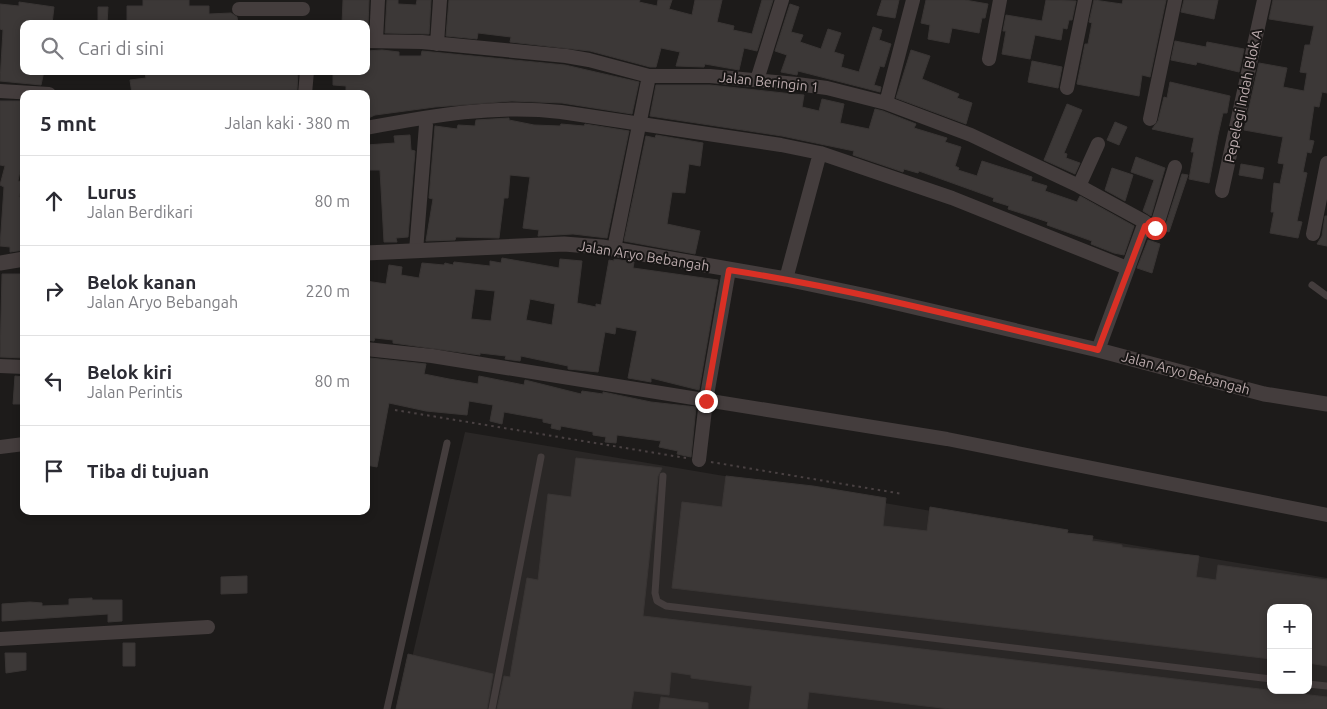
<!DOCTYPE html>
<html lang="id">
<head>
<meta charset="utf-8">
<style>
  :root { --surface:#fff; --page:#f7f7f7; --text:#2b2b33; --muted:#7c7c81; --line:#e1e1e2 }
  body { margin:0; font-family:Ubuntu,sans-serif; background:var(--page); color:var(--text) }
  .controls { position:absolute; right:15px; bottom:15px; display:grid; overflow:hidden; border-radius:10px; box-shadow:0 2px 8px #0003 }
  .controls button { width:45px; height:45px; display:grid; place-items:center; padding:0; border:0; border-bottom:1px solid var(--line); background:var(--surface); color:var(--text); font:25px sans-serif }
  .stop { position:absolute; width:15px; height:15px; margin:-11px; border:4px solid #d93025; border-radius:50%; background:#fff }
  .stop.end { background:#d93025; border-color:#fff; box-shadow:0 1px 5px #0008 }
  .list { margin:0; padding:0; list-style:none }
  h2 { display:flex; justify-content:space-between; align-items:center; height:65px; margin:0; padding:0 20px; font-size:21px }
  h2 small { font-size:16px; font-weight:400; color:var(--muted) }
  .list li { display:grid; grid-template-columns:32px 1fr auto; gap:15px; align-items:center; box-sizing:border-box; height:90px; padding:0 20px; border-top:1px solid var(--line) }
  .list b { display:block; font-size:19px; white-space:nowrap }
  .list p { margin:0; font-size:16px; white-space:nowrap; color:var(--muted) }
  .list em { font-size:16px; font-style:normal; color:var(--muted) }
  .icon { flex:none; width:28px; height:28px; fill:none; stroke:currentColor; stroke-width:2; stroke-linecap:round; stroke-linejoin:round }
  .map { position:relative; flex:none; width:1327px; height:709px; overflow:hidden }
  .search { position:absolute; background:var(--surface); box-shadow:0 2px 8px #0003; left:20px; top:20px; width:350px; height:55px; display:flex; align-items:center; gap:12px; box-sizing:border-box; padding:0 18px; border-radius:10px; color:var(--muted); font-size:19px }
  .panel { position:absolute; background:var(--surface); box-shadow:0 2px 8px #0003; left:20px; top:90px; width:350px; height:425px; border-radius:10px }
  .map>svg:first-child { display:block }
  .built { fill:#2a2726; fill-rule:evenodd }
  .building { fill:#3c3837; stroke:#393534; fill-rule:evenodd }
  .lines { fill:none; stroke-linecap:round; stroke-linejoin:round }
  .path { stroke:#494142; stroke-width:2; stroke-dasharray:2.5 4; stroke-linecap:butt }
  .service { stroke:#443d3d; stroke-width:7 }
  .minor { stroke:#443d3d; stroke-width:14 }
  .tertiary { stroke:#443d3d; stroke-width:15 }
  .route { stroke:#d93025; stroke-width:6 }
  .labels { text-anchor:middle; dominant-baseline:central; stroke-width:4; stroke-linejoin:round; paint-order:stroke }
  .street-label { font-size:14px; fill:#bdacae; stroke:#181615 }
</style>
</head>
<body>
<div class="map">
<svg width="1327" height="709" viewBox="0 0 1327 709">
  <rect width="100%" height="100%" fill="#1d1b1a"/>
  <path class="built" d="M465,432L1327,578V709H400ZM1271,608H1308V690H1271Z"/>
  <path class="building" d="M143,0H189V6H209V14L231,13L237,17L238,24H127V6H143Z
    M343,0H369L368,25L342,24Z
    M387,0H398V4L416,5L417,0H431L429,34L385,33Z
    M449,0H640L639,2L657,6L658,0H672L669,9L692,15L695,0H722L717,22L734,26L733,30L752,34L762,0H773L757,51L744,48L739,70L705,64L704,67L676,66L680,52L661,48L656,67H650L590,51L510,42L511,37L478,33L477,39L446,36Z
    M882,0H899L895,18L877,15Z
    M926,0H965L988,4L985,18H982L979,33L952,28L949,43L928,39L930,25L921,23Z
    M1046,0L1076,1L1072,20H1069L1067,29L1063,28L1061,40L1035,35L1030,59L1002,54L1006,31H1003L1006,15L1042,21Z
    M1094,0L1122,4L1123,0H1166L1150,77L1142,75L1139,96L1077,84L1085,44H1088L1092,23L1089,22Z
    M1184,0H1218L1214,19L1181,12Z
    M1273,0H1327V93L1322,92L1319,107L1314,106L1309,140L1314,141L1311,153L1307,152L1303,172L1307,173L1297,221L1302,222L1298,238L1270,233L1274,212H1271L1274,183L1280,184L1284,164L1278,163L1283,137L1244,130L1259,63L1287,68L1283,87L1304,91L1307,73L1300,72L1305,45H1310L1314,26L1269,19Z
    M19,2L54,7L52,24H24V71H44L41,85L0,81L3,30L0,29V4L19,6Z
    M790,4L799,7L791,32L803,35L800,42L821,49L828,29L841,33L834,52L844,55L841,67L859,72L873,27L882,30L879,40L891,44L884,67L880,66L874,85L881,87L880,92L798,71L797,75L781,72L787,55L775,51Z
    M98,7H108L107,24H98Z
    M1175,41L1206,47L1207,42L1244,49L1239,72L1197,62L1196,65L1171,60Z
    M382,50L399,52V56H421L422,51L565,65L639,82L632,114L562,103L512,101L435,107L375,115L366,119V94H346V86L333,85V71H366V51Z
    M911,50L930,56L922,79L959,94L957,98L972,103L966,124L896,98Z
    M1032,61L1062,67L1058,88L1028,82Z
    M155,71H298L297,90L279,91V94H132L130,80L146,78L145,73Z
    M1170,82L1230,96L1227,113H1223L1218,135L1209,183L1189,179L1194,152H1191L1194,138L1152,129L1158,121L1164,97L1167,98Z
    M656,85H710L793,94L804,95L802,107L819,111L822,99L844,104L840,123L869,129L875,109L883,111L916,124L914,128L947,138L945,142L961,147L955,166L959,168L958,170L977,176L982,161L1032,177L1031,181L1047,186L1045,191L1077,202L1080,196L1134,226L1124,255L1114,253L1091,244L1092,241L1047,225L1048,222L1039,219L1008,209L1009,206L993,201L994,198L919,171L918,173L904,169L903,172L853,155L854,151L782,136L650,116Z
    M0,101H24V136L21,150L24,151L18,181L23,182L19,197H22L24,250L10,252V247L0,246L4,187L0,185L5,166L0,165Z
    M1067,104L1082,110L1064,153L1067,154L1066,158L1080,163L1075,174L1044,160Z
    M509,118V120L534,125L560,126L561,124L584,126L585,124L629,131L607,238L573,234L538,236L539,230L523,228L530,177L510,175L508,198H504L499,238L456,237L455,240L426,241L433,199L429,198L435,126L457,129L458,125L475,126L476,120Z
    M1115,122L1127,127L1119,145L1107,140Z
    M410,135L411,150L415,151L408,237L396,238L397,242H384L380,170H367L366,145L395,143L394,136Z
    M656,135L703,143L700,166L689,164L685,193L672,192L667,224L700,231L695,254L624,241L646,136L655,138Z
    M1136,157L1165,168L1151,216L1143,211L1154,180L1131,172Z
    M1241,164L1264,168L1262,179L1239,175Z
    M1112,168L1133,175L1125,201L1105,190Z
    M1182,174L1188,175L1169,232L1164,230Z
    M1325,216H1327V246L1317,244L1322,236Z
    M1148,240L1160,244L1152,273L1137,268Z
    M502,258L559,268L560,259L582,261L577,303L596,307V304L601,305L609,260L614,261V259L634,262L633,268L718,280L699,390L651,378V382L628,378L637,331L616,327L615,334L605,332L598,372L568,369V366L521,356L520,361L505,359L506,356L480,353V355L393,343V340L375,338L374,341L366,340V281L386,284L389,265L402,267L401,275L419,278L422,263L444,265L445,263L453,265L454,262L490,266V261L501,263ZM475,289L495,291L491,321L471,319ZM530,299L555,304L552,325L526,320Z
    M2,274H24L22,332H24V358L0,357Z
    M370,358L426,364L424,374L449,379L478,384L479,376L524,385L525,380L581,394L582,391L603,394V392L651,402L696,407L691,457L677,454L678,451L659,447L661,441L617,435L616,443L605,442L606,437L593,435V432L561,426L560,430L551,428L552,424L543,422V419L515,414L504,412L502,424L490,421L493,405L469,401L467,415L426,411L389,403L377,467L366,465V439L369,424L366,423V381Z
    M15,376L24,377V404H13Z
    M576,458L662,468L658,476L643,616L1327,697V709H950L809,692L807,709H749L752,686L691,678V675L671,672L669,695L634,691L631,709H497L504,676L510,677L527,578L538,580L548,494L571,497Z
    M726,476L813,486L886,498L883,526L927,531L930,507L1068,530L1067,533L1093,536L1092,541L1122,545V547L1199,556L1196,577L1216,580L1218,565L1327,580V666L1308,663V608H1271V659L672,588L682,502L722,507Z
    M247,576V593L221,594V577Z
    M92,598V600H122V621L108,622V614L2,621V604L30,602L42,603V606L69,605V599Z
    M123,643H135V666H123Z
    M5,653H26V670L6,673Z
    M408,654L493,674L487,709H396Z
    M661,697L708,703V709H659Z"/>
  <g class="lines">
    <path class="path" d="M395,410L686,458
      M711,462L903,494"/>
    <path class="service" d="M1312,285L1327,296
      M663,476L655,593L657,601L666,606L1271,679
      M1308,684L1327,686
      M387,709L447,443
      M492,709L541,457"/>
    <path class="minor" d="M239,9H303
      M366,41L422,42L566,56L589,60L649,76H710L797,84L827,88L886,103L971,135L1079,186L1145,222L1098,350
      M376,41L378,0
      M437,44L440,0
      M989,59L1000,0
      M757,80L782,0
      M1067,88L1085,0
      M0,91L49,94
      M305,94L307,71
      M886,103L913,0
      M1150,119L1175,0
      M366,128C431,116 495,104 561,112L781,145L820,153L952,198L1127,268
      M1079,186L1098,144
      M1222,191L1264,0
      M1145,226L1152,229L1157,225L1175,167
      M1313,234L1327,163
      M614,249L649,76
      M416,251L426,125
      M786,279L820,153
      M366,349L432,356L947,439L1327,515
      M0,366L24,367
      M0,447L24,444
      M699,460L706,401L729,270
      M0,639L208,627"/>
    <path class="tertiary" d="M366,253L564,244L602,247L786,279L867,296L1098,350L1264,394L1327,404
      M0,263L24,259"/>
  </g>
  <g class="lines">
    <path class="route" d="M706,401L729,270C853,289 975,321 1098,350L1145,226L1155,228"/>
  </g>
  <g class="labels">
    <g class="street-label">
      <text transform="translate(769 82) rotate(6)">Jalan Beringin 1</text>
      <text transform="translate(1243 96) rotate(-78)">Pepelegi Indah Blok A</text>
      <text transform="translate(644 256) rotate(9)">Jalan Aryo Bebangah</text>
      <text transform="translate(1186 373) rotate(15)">Jalan Aryo Bebangah</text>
    </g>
  </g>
</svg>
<div class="controls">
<button>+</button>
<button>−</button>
</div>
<div class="stop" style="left:1155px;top:228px"></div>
<div class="stop end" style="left:706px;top:401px"></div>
<div class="search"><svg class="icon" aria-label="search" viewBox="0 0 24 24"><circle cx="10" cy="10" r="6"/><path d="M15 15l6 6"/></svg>Cari di sini</div>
<section class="panel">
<h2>5 mnt<small>Jalan kaki · 380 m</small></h2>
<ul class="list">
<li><svg class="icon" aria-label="ahead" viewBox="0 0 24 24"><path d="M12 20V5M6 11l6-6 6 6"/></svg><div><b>Lurus</b><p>Jalan Berdikari</p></div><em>80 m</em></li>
<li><svg class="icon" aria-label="right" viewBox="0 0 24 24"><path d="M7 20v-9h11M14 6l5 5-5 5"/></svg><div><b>Belok kanan</b><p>Jalan Aryo Bebangah</p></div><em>220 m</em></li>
<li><svg class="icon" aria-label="left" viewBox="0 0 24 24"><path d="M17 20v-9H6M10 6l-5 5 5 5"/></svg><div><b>Belok kiri</b><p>Jalan Perintis</p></div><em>80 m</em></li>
<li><svg class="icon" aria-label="arrive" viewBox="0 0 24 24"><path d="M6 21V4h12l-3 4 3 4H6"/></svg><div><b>Tiba di tujuan</b></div></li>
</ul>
</section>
</div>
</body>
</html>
